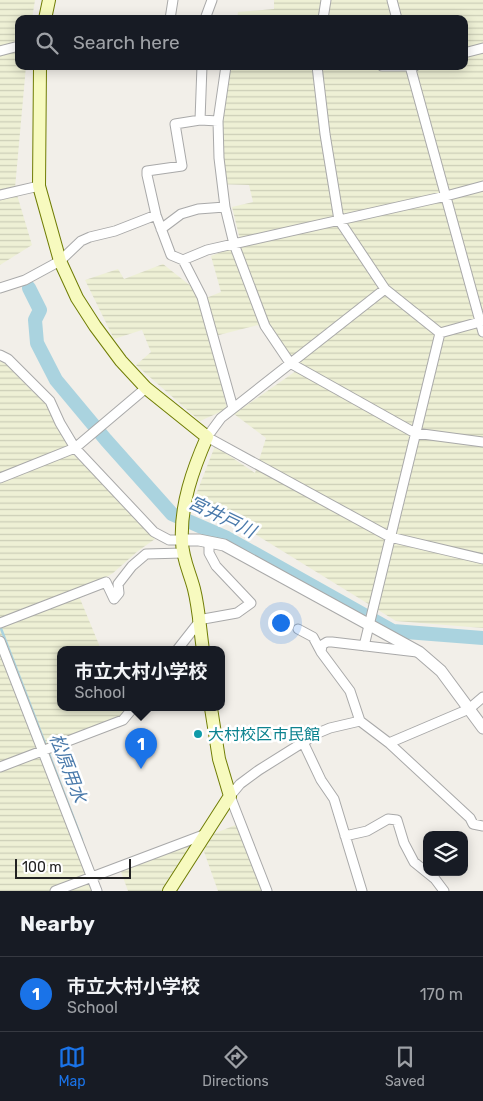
<!DOCTYPE html>
<html lang="en">
<head>
<meta charset="utf-8">
<style>
  :root { --surface:#171b24; --page:#20242c; --text:#f1f3f6; --muted:#9ea1a6; --line:#363941; --accent:#1a73e8 }
  body { margin:0; font-family:Rubik,"Noto Sans JP",sans-serif; background:var(--page); color:var(--text) }
  .controls { position:absolute; right:15px; bottom:15px; display:grid; overflow:hidden; border-radius:10px; box-shadow:0 2px 12px #0003 }
  .controls button { width:45px; height:45px; display:grid; place-items:center; padding:0; border:0; border-bottom:1px solid var(--line); background:var(--surface); color:var(--text); font:25px sans-serif }
  .scale { position:absolute; left:15px; bottom:12px; width:116px; box-sizing:border-box; padding-left:5px; border:2px solid #222; border-top:0; font-size:14px; line-height:18px; white-space:nowrap; color:#222; -webkit-text-stroke:4px #fff; paint-order:stroke }
  .you { position:absolute; left:280px; top:622px; width:18px; height:18px; margin:-12px; border:4px solid #fff; border-radius:50%; background:#1a73e8; box-shadow:0 0 0 8px #1a73e833 }
  .badge { display:grid; place-items:center; width:32px; height:32px; border-radius:50%; background:var(--accent); color:#fff; font-size:16px; font-weight:700 }
  .pin { position:absolute; translate:-50% -41px; filter:drop-shadow(0 1px 2px #0008) }
  .pin::after { content:''; position:absolute; top:26px; width:18px; height:15px; background:inherit; clip-path:polygon(0 0,100% 0,50% 100%) }
  .popup { position:absolute; left:57px; top:646px; width:168px; height:65px; box-sizing:border-box; display:grid; place-content:center; border-radius:10px; background:var(--surface); filter:drop-shadow(0 1px 4px #0005); font-size:16px; white-space:nowrap; color:var(--muted) }
  .popup b { font-size:19px; color:var(--text) }
  .popup::after { content:''; position:absolute; left:50%; top:100%; margin-left:-10px; border:10px solid transparent; border-top-color:var(--surface) }
  .list { margin:0; padding:0; list-style:none }
  h2 { display:flex; justify-content:space-between; align-items:center; height:65px; margin:0; padding:0 20px; font-size:21px }
  h2 small { font-size:16px; font-weight:400; color:var(--muted) }
  .list li { display:grid; grid-template-columns:32px 1fr auto; gap:15px; align-items:center; box-sizing:border-box; height:75px; padding:0 20px; border-top:1px solid var(--line) }
  .list b { display:block; font-size:19px; white-space:nowrap }
  .list p { margin:0; font-size:16px; white-space:nowrap; color:var(--muted) }
  .list em { font-size:16px; font-style:normal; color:var(--muted) }
  .icon { flex:none; width:28px; height:28px; fill:none; stroke:currentColor; stroke-width:2; stroke-linecap:round; stroke-linejoin:round }
  .map { position:relative; flex:none; width:483px; height:891px; overflow:hidden }
  .search { position:absolute; background:var(--surface); box-shadow:0 2px 12px #0003; left:15px; right:15px; top:15px; height:55px; display:flex; align-items:center; gap:12px; box-sizing:border-box; padding:0 18px; border-radius:10px; color:var(--muted); font-size:19px }
  .sheet { height:140px; background:var(--surface) }
  nav { display:flex; justify-content:space-around; align-items:center; box-sizing:border-box; height:70px; border-top:1px solid var(--line); background:var(--surface); font-size:14px; color:var(--muted) }
  nav a { display:grid; justify-items:center; gap:2px }
  nav .on { color:var(--accent) }
  .map>svg:first-child { display:block }
  .farmland { fill:url(#farmland-rules) }
  .lines { fill:none; stroke-linecap:round; stroke-linejoin:round }
  .stream { stroke:#aad3df; stroke-width:2.5 }
  .river { stroke:#aad3df; stroke-width:14 }
  .minor-casing { stroke:#a9a9a9; stroke-width:11 }
  .tertiary-casing { stroke:#a9a9a9; stroke-width:13 }
  .secondary-casing { stroke:#707d05; stroke-width:14 }
  .minor { stroke:#fff; stroke-width:9 }
  .tertiary { stroke:#fff; stroke-width:11 }
  .secondary { stroke:#f7fabf; stroke-width:12 }
  .culture-dot { fill:#0f9aa8; stroke:#fff; stroke-width:2 }
  .labels { text-anchor:middle; dominant-baseline:central; stroke-width:5; stroke-linejoin:round; paint-order:stroke }
  .culture-label { font-size:16px; fill:#0d838f; stroke:#fff; text-anchor:start }
  .water-label { font-size:18px; font-style:italic; fill:#4a7aab; stroke:#fff }
</style>
</head>
<body>
<div class="map">
<svg width="483" height="891" viewBox="0 0 483 891">
  <defs>
    <pattern id="farmland-rules" width="6" height="5" patternUnits="userSpaceOnUse" patternTransform="scale(1.25)"><rect width="6" height="5" fill="#eef0d5"/><path d="M0 2.5h6" fill="none" stroke="#ccceb7"/></pattern>
  </defs>
  <rect width="100%" height="100%" fill="#f2efe9"/>
  <path class="farmland" d="M0,0H35L32,19H19V66H26L15,188L32,245L0,265Z
    M274,0H483V628L396,621L195,497L215,446L255,473L266,438L234,414L296,371L258,325L211,337L227,409L200,421L136,365L151,352L142,330L114,339L85,280L118,269L124,279L163,264L206,298L221,292L211,256L241,244L232,207L253,202L249,185L217,184L221,129L230,66H464V19H237L238,12L274,9Z
    M0,361L6,364L32,391L45,400L50,407L73,454L155,539L138,551L113,573L105,578L76,589L100,647L104,650H61V708H128L120,718L38,748L94,891H0Z
    M238,824L264,891H218L202,846L208,836Z
    M189,844L191,848L173,880L177,891H128L120,869Z"/>
  <g class="lines">
    <path class="stream" d="M0,626L46,746
      M48,751L82,840"/>
    <path class="river" d="M29,288L40,310L35,320L37,343L56,380L106,440L172,514L227,538L393,631L483,638"/>
    <g class="minor-casing">
      <path id="minor" d="M392,0L397,19
        M170,19L173,0
        M205,19L212,0
        M323,19L326,0
        M0,51L19,46
        M464,53L483,48
        M226,66L218,121L219,158L225,207L234,244L265,326L290,363L415,433L483,442
        M317,66L325,134L339,220L385,289L440,333L483,321
        M382,66H415
        M410,66L483,332
        M200,120L202,66
        M218,121L200,120L175,124L182,166L147,171V175L156,215L171,255L183,260L202,297L233,408
        M0,195L39,186
        M161,229L181,214L198,209L225,207
        M183,260L207,250L446,196L483,186
        M0,288L25,280L60,261L81,241L90,237L115,231L156,215
        M385,289L221,418L207,437L390,537L483,559
        M0,355L8,359L50,401L60,423L75,448L154,532L169,540H182
        M0,478L75,448L146,388
        M198,620L237,613L251,603L216,566L209,553V542
        M0,623L106,582L114,599L119,593L118,584L132,566L146,554L183,553
        M298,629L313,637L321,652L350,691L360,721L389,743L470,818L473,824L483,826
        M0,641L97,891
        M364,646L440,333
        M177,650L199,622
        M321,652L322,645L327,642H332L417,652
        M303,742L321,780L334,799L362,891
        M389,743L469,709L483,697
        M0,767L123,720L133,708
        M345,836L367,831L388,819L397,820L404,843L414,862L435,879L444,891
        M55,891L206,834
        M267,891L230,796L240,784L259,770L318,733L330,728L360,721"/>
    </g>
    <g class="tertiary-casing">
      <path id="tertiary" d="M182,540H199L224,545L419,652L441,671L483,728"/>
    </g>
    <g class="secondary-casing">
      <path id="secondary" d="M45,19L49,0
        M40,66L39,186L60,261L77,298L95,326L121,361L146,388L207,437C193,469 180,505 182,541C182,558 190,573 194,589C199,609 200,630 203,650
        M169,891L230,796L219,759L211,708"/>
    </g>
    <use href="#minor" class="minor"/>
    <use href="#tertiary" class="tertiary"/>
    <use href="#secondary" class="secondary"/>
  </g>
  <circle class="culture-dot" cx="198" cy="734" r="5"/>
  <g class="labels">
    <g class="culture-label">
      <text x="208" y="734">大村校区市民館</text>
    </g>
    <g class="water-label">
      <text transform="translate(222 517) rotate(26)">宮井戸川</text>
      <text transform="translate(68 768) rotate(69)">松原用水</text>
    </g>
  </g>
</svg>
<div class="controls">
<button><svg class="icon" aria-label="layers" viewBox="0 0 24 24"><path d="M12 4l9 5-9 5-9-5zM3 14l9 5 9-5"/></svg></button>
</div>
<div class="scale">100 m</div>
<div class="you"></div>
<div class="pin badge" style="left:141px;top:769px">1</div>
<div class="popup"><b>市立大村小学校</b>School</div>
<div class="search"><svg class="icon" aria-label="search" viewBox="0 0 24 24"><circle cx="10" cy="10" r="6"/><path d="M15 15l6 6"/></svg>Search here</div>
</div>
<section class="sheet">
<h2>Nearby<small></small></h2>
<ul class="list">
<li><span class="badge">1</span><div><b>市立大村小学校</b><p>School</p></div><em>170 m</em></li>
</ul>
</section>
<nav>
<a class="on"><svg class="icon" aria-label="map" viewBox="0 0 24 24"><path d="M3 6l6-2 6 2 6-2v14l-6 2-6-2-6 2zM9 4v14M15 6v14"/></svg>Map</a>
<a><svg class="icon" aria-label="directions" viewBox="0 0 24 24"><path d="M12 3l9 9-9 9-9-9zM9 14v-3h6M13 9l2 2-2 2"/></svg>Directions</a>
<a><svg class="icon" aria-label="saved" viewBox="0 0 24 24"><path d="M7 4h10v16l-5-4-5 4z"/></svg>Saved</a>
</nav>
</body>
</html>
